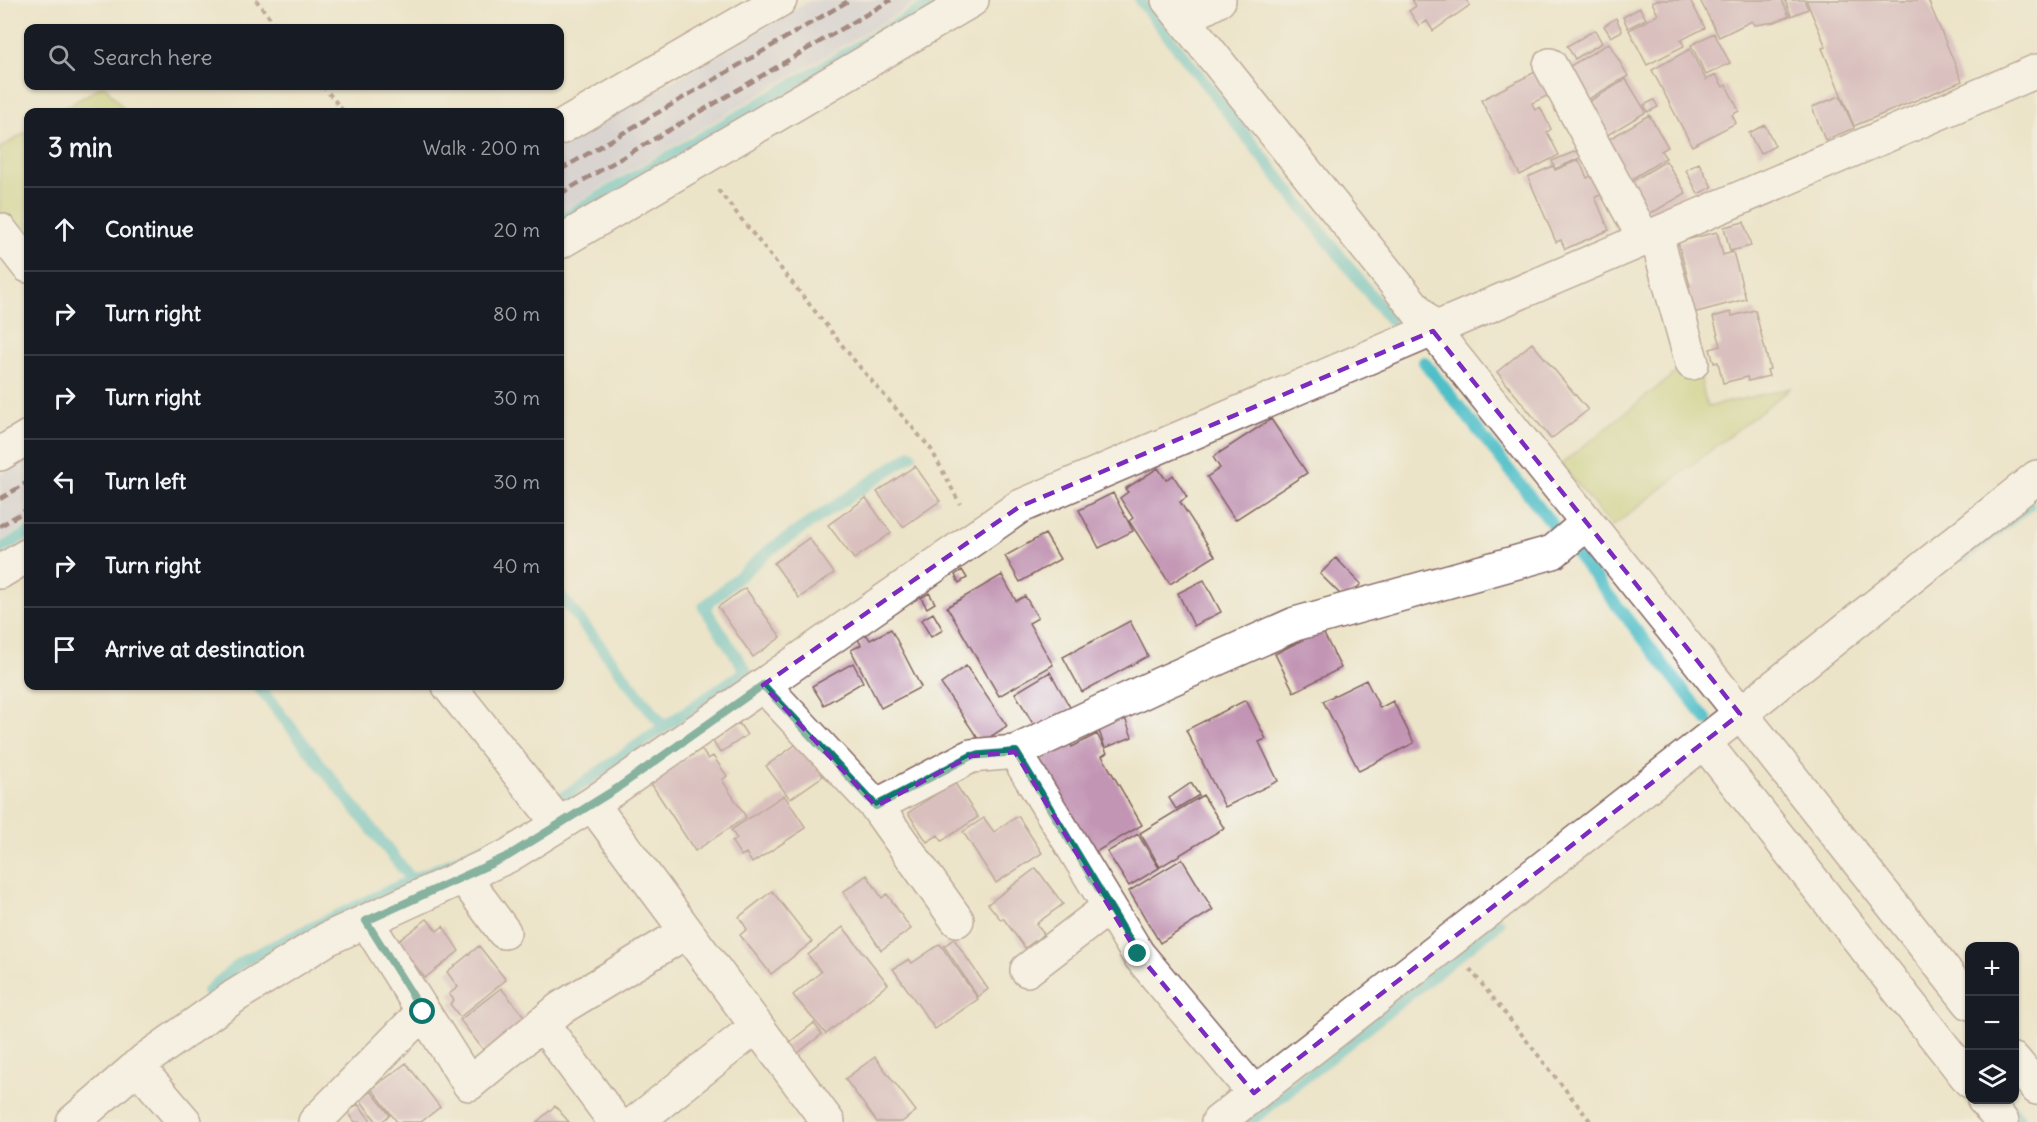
<!DOCTYPE html>
<html lang="en">
<head>
<meta charset="utf-8">
<style>
  :root { --surface:#171b24; --page:#242831; --text:#f1f3f6; --muted:#9ea1a6; --line:#363941 }
  body { margin:0; font-family:Delius,sans-serif; background:var(--page); color:var(--text) }
  .controls { position:absolute; right:18px; bottom:18px; display:grid; overflow:hidden; border-radius:12px; box-shadow:0 2px 4px #0004 }
  .controls button { width:54px; height:54px; display:grid; place-items:center; padding:0; border:0; border-bottom:2px solid var(--line); background:var(--surface); color:var(--text); font:30px sans-serif }
  .stop { position:absolute; width:18px; height:18px; margin:-14px; border:4px solid #0f766e; border-radius:50%; background:#fff }
  .stop.end { background:#0f766e; border-color:#fff; box-shadow:0 2px 6px #0008 }
  .list { margin:0; padding:0; list-style:none }
  h2 { display:flex; justify-content:space-between; align-items:center; height:78px; margin:0; padding:0 24px; font-size:26px }
  h2 small { font-size:20px; font-weight:400; color:var(--muted) }
  .list li { display:grid; grid-template-columns:39px 1fr auto; gap:18px; align-items:center; box-sizing:border-box; height:84px; padding:0 24px; border-top:2px solid var(--line) }
  .list b { display:block; font-size:22px; white-space:nowrap }
  .list em { font-size:20px; font-style:normal; color:var(--muted) }
  .icon { flex:none; width:33px; height:33px; fill:none; stroke:currentColor; stroke-width:2; stroke-linecap:round; stroke-linejoin:round }
  .map { position:relative; flex:none; width:2037px; height:1122px; overflow:hidden }
  .search { position:absolute; background:var(--surface); box-shadow:0 2px 4px #0004; left:24px; top:24px; width:540px; height:66px; display:flex; align-items:center; gap:15px; box-sizing:border-box; padding:0 21px; border-radius:12px; color:var(--muted); font-size:22px }
  .panel { position:absolute; background:var(--surface); box-shadow:0 2px 4px #0004; left:24px; top:108px; width:540px; height:582px; border-radius:12px }
  .map>svg:first-child { display:block }
  .industrial { fill:#c3c1db }
  .green { fill:#bcc96a; stroke:#83744a; stroke-width:1.5 }
  .lines { fill:none; stroke-linecap:round; stroke-linejoin:round }
  .stream { stroke:#51bfc8; stroke-width:12 }
  .building { fill:#c295b4 }
  .minor-casing { stroke:#836462; stroke-width:36 }
  .path { stroke:#836462; stroke-width:4; stroke-dasharray:4.5 4.5; stroke-linecap:butt }
  .minor { stroke:#fff; stroke-width:33 }
  .rail { stroke:#4a1f2b; stroke-width:4.5; stroke-dasharray:9 4.5; stroke-linecap:butt }
  .route { stroke:#0f766e; stroke-width:8 }
  .marked { fill:none; stroke:#7b2cbf; stroke-width:4.5; stroke-dasharray:12 8; stroke-linejoin:round }
</style>
</head>
<body>
<div class="map">
<svg width="2037" height="1122" viewBox="0 0 2037 1122">
  <rect width="100%" height="100%" fill="#f6f6f2"/>
  <filter id="ink" filterUnits="userSpaceOnUse"><feTurbulence type="fractalNoise" baseFrequency=".0167" numOctaves="2"/><feDisplacementMap in="SourceGraphic" scale="12" xChannelSelector="R" yChannelSelector="G"/><feConvolveMatrix kernelMatrix="1 2 1 2 8 2 1 2 1" color-interpolation-filters="sRGB"/></filter>
  <filter id="wash" filterUnits="userSpaceOnUse"><feTurbulence type="fractalNoise" baseFrequency=".008" numOctaves="4" result="noise"/><feDisplacementMap in="SourceGraphic" scale="24" xChannelSelector="R" yChannelSelector="G"/><feGaussianBlur stdDeviation="1.35" result="paint"/><feColorMatrix in="noise" values="0 0 0 0 0 0 0 0 0 0 0 0 0 0 0 0 0 1.4 0 .05"/><feComposite in="paint" operator="in"/></filter>
  <g filter="url(#wash)">
    <rect width="100%" height="100%" fill="#ece4c8"/>
    <path class="industrial" d="M811,0H921L560,212V147Z
      M28,458V524L0,541V475Z"/>
    <path class="green" d="M102,86H105L126,112H58Z
      M28,131V252L0,216V148Z
      M1698,366L1707,407L1791,388L1612,527L1561,464L1679,370Z"/>
    <g class="lines">
      <path class="stream" d="M1140,0L1390,320
        M560,220L938,0
        M1424,362L1556,529
        M0,549L28,533
        M1578,556L1707,720
        M1964,556L2029,505
        M560,595L664,727L746,671L704,607L771,549L911,455
        M258,686L412,880L495,843
        M562,798L664,727
        M208,991L243,961L412,880
        M2007,1103L2022,1122
        M1249,1122L1499,923"/>
    </g>
    <g id="blocks">
      <path class="building" d="M1412,0H1466L1470,5L1433,31L1427,21L1419,26L1409,11L1416,6Z
        M1657,0H1690L1705,28L1681,40L1684,46L1647,65L1629,30L1658,15L1652,2Z
        M1700,0H1782L1789,16L1775,22L1755,25L1752,21L1719,37Z
        M1785,0H1804L1808,9L1791,16Z
        M1806,0H1928L1962,81L1854,126L1822,48L1826,47Z
        M1640,8L1646,19L1628,28L1623,17Z
        M1616,18L1622,31L1611,37L1604,26Z
        M1595,30L1602,43L1575,59L1567,46Z
        M1714,33L1730,63L1706,75L1691,45Z
        M1609,43L1628,76L1584,102L1565,69Z
        M1690,49L1706,80L1716,75L1723,87L1726,85L1739,111L1732,115L1736,123L1692,146L1652,70Z
        M1537,71L1549,95L1532,103L1535,110L1540,107L1551,129L1547,132L1559,155L1520,175L1481,100Z
        M1626,79L1646,112L1604,137L1585,104Z
        M1840,96L1854,128L1825,140L1812,107Z
        M1654,100L1658,107L1648,112L1644,105Z
        M1649,115L1668,147L1661,151L1666,158L1630,180L1606,141Z
        M1765,125L1775,146L1760,154L1749,133Z
        M1581,149L1584,156L1555,169L1552,161Z
        M1579,160L1587,178L1593,175L1601,195L1595,197L1609,230L1565,249L1561,240L1556,242L1528,177L1553,166L1555,170Z
        M1666,161L1686,193L1650,214L1631,182Z
        M1699,163L1712,187L1698,194L1686,170Z
        M1744,222L1751,246L1730,251L1724,227Z
        M1717,232L1723,255L1733,252L1746,299L1689,314L1682,288L1690,286L1678,242Z
        M1755,310L1770,369L1767,370L1769,376L1748,381L1747,377L1723,383L1718,362L1714,363L1710,349L1721,346L1713,317L1731,312L1732,316Z
        M1532,343L1588,410L1551,439L1497,372Z
        M1271,419L1307,473L1235,520L1207,477L1220,468L1213,457Z
        M915,466L940,501L903,527L877,492Z
        M1158,468L1166,480L1173,475L1187,497L1180,502L1215,556L1170,584L1129,521L1133,518L1120,498L1128,492L1125,489Z
        M1113,493L1133,531L1099,548L1079,510Z
        M866,498L891,533L854,559L828,525Z
        M1045,534L1060,559L1020,582L1005,556Z
        M809,538L834,573L799,598L774,563Z
        M1336,558L1361,584L1345,599L1320,574Z
        M962,570L967,578L959,583L955,575Z
        M1002,575L1016,601L1025,596L1038,618L1029,623L1053,665L999,696L947,607Z
        M1204,580L1221,612L1194,626L1178,593Z
        M745,588L781,637L753,657L718,607Z
        M929,593L935,603L927,608L921,598Z
        M933,613L943,630L931,637L921,620Z
        M1130,621L1148,656L1082,692L1063,657Z
        M891,629L921,687L881,708L851,650L861,645L858,639L866,634L870,640Z
        M1322,630L1341,668L1294,692L1275,654Z
        M853,663L863,682L824,705L812,686Z
        M966,666L1007,726L981,743L941,684Z
        M1050,672L1071,709L1036,729L1015,693Z
        M1366,680L1380,708L1393,701L1414,743L1359,771L1323,701Z
        M1246,700L1266,739L1259,742L1278,781L1225,807L1186,730Z
        M1125,718L1132,737L1105,748L1098,728Z
        M739,723L747,735L720,753L712,740Z
        M1097,734L1107,753L1102,756L1142,825L1094,853L1039,760L1070,743L1072,747Z
        M798,743L823,776L790,799L766,766Z
        M701,749L708,759L713,756L727,776L722,780L746,817L695,851L650,782Z
        M954,782L978,817L942,841L938,835L927,842L908,813Z
        M1191,783L1199,795L1176,809L1169,798Z
        M784,795L806,828L752,863L746,853L741,856L732,842L737,839L731,830Z
        M1203,795L1224,828L1160,867L1140,833Z
        M1018,816L1042,853L996,883L963,832L984,818L994,832Z
        M1138,834L1159,868L1129,886L1107,852Z
        M1182,859L1213,910L1160,943L1129,891Z
        M1036,868L1063,904L1036,924L1044,934L1025,948L1003,918L1001,920L988,904Z
        M867,875L882,898L887,894L911,929L881,950L843,892Z
        M772,891L812,942L771,974L740,935L747,929L739,917Z
        M427,919L437,931L443,926L459,951L425,978L397,942Z
        M843,927L888,984L826,1034L793,995L821,972L808,955Z
        M954,939L988,989L978,997L944,946Z
        M940,944L978,999L935,1029L893,969L909,959L912,963Z
        M479,946L506,980L460,1017L450,1004L454,1000L449,994L458,987L447,972Z
        M501,988L528,1021L485,1052L460,1020Z
        M814,1023L822,1034L793,1057L785,1046Z
        M875,1057L916,1111L902,1122H877L845,1079Z
        M406,1063L440,1107L421,1122H397L372,1089Z
        M371,1091L390,1115L381,1122H377L360,1100Z
        M358,1104L372,1122H355L348,1112Z
        M555,1106L569,1122H537Z"/>
    </g>
  </g>
  <g filter="url(#ink)">
    <use href="#blocks" fill-opacity="0" stroke="#836462" stroke-width="1.5"/>
    <g class="lines">
      <g class="minor-casing">
        <path id="minor" d="M1168,0L1758,735L1970,1003
          M1184,19L1219,0
          M1550,65L1645,240
          M560,128L780,0
          M0,230L28,266
          M1656,235L1692,363
          M560,242L972,0
          M0,454L28,437
          M0,572L28,555
          M763,685L876,806L971,756L1015,752L1138,954L1254,1093
          M449,686L559,824
          M1704,742L1970,1081
          M1015,752L1160,684L1295,624L1553,552L1587,523
          M592,804L828,1122
          M876,806L957,920
          M463,876L504,932
          M366,921L469,1084L561,1008L686,932
          M1027,970L1109,907
          M542,1023L615,1122
          M2014,1060L2037,1088
          M137,1066L185,1122
          M1984,1100L2002,1122
          M73,1122L146,1059L235,996L327,939L508,856L592,804L1019,507L2037,71
          M315,1122L423,1012
          M636,1122L757,1026
          M1218,1122L1740,714L2037,477"/>
      </g>
      <path class="path" d="M256,0L278,28
        M323,86L344,112
        M718,190L858,365L931,449L960,504
        M1470,969L1591,1122"/>
      <use href="#minor" class="minor"/>
      <path class="rail" d="M560,170L850,0
        M560,194L891,0
        M0,499L28,482
        M0,526L28,509"/>
    </g>
  </g>
  <g class="lines" filter="url(#ink)">
    <path class="route" d="M423,1012L366,921L508,856L616,789L763,685L876,806L971,756L1016,752L1138,954"/>
  </g>
  <path d="M0 0H2037V1122H0ZM1433,331L1740,714L1254,1093L1138,954L1015,752L971,756L876,806L763,685L1019,507Z" fill="#ece4c8" fill-opacity=".55" fill-rule="evenodd"/>
  <path class="marked" d="M1433,331L1740,714L1254,1093L1138,954L1015,752L971,756L876,806L763,685L1019,507Z"/>
</svg>
<div class="controls">
<button>+</button>
<button>−</button>
<button><svg class="icon" aria-label="layers" viewBox="0 0 24 24"><path d="M12 4l9 5-9 5-9-5zM3 14l9 5 9-5"/></svg></button>
</div>
<div class="stop" style="left:423px;top:1012px"></div>
<div class="stop end" style="left:1138px;top:954px"></div>
<div class="search"><svg class="icon" aria-label="search" viewBox="0 0 24 24"><circle cx="10" cy="10" r="6"/><path d="M15 15l6 6"/></svg>Search here</div>
<section class="panel">
<h2>3 min<small>Walk · 200 m</small></h2>
<ul class="list">
<li><svg class="icon" aria-label="ahead" viewBox="0 0 24 24"><path d="M12 20V5M6 11l6-6 6 6"/></svg><div><b>Continue</b></div><em>20 m</em></li>
<li><svg class="icon" aria-label="right" viewBox="0 0 24 24"><path d="M7 20v-9h11M14 6l5 5-5 5"/></svg><div><b>Turn right</b></div><em>80 m</em></li>
<li><svg class="icon" aria-label="right" viewBox="0 0 24 24"><path d="M7 20v-9h11M14 6l5 5-5 5"/></svg><div><b>Turn right</b></div><em>30 m</em></li>
<li><svg class="icon" aria-label="left" viewBox="0 0 24 24"><path d="M17 20v-9H6M10 6l-5 5 5 5"/></svg><div><b>Turn left</b></div><em>30 m</em></li>
<li><svg class="icon" aria-label="right" viewBox="0 0 24 24"><path d="M7 20v-9h11M14 6l5 5-5 5"/></svg><div><b>Turn right</b></div><em>40 m</em></li>
<li><svg class="icon" aria-label="arrive" viewBox="0 0 24 24"><path d="M6 21V4h12l-3 4 3 4H6"/></svg><div><b>Arrive at destination</b></div></li>
</ul>
</section>
</div>
</body>
</html>
